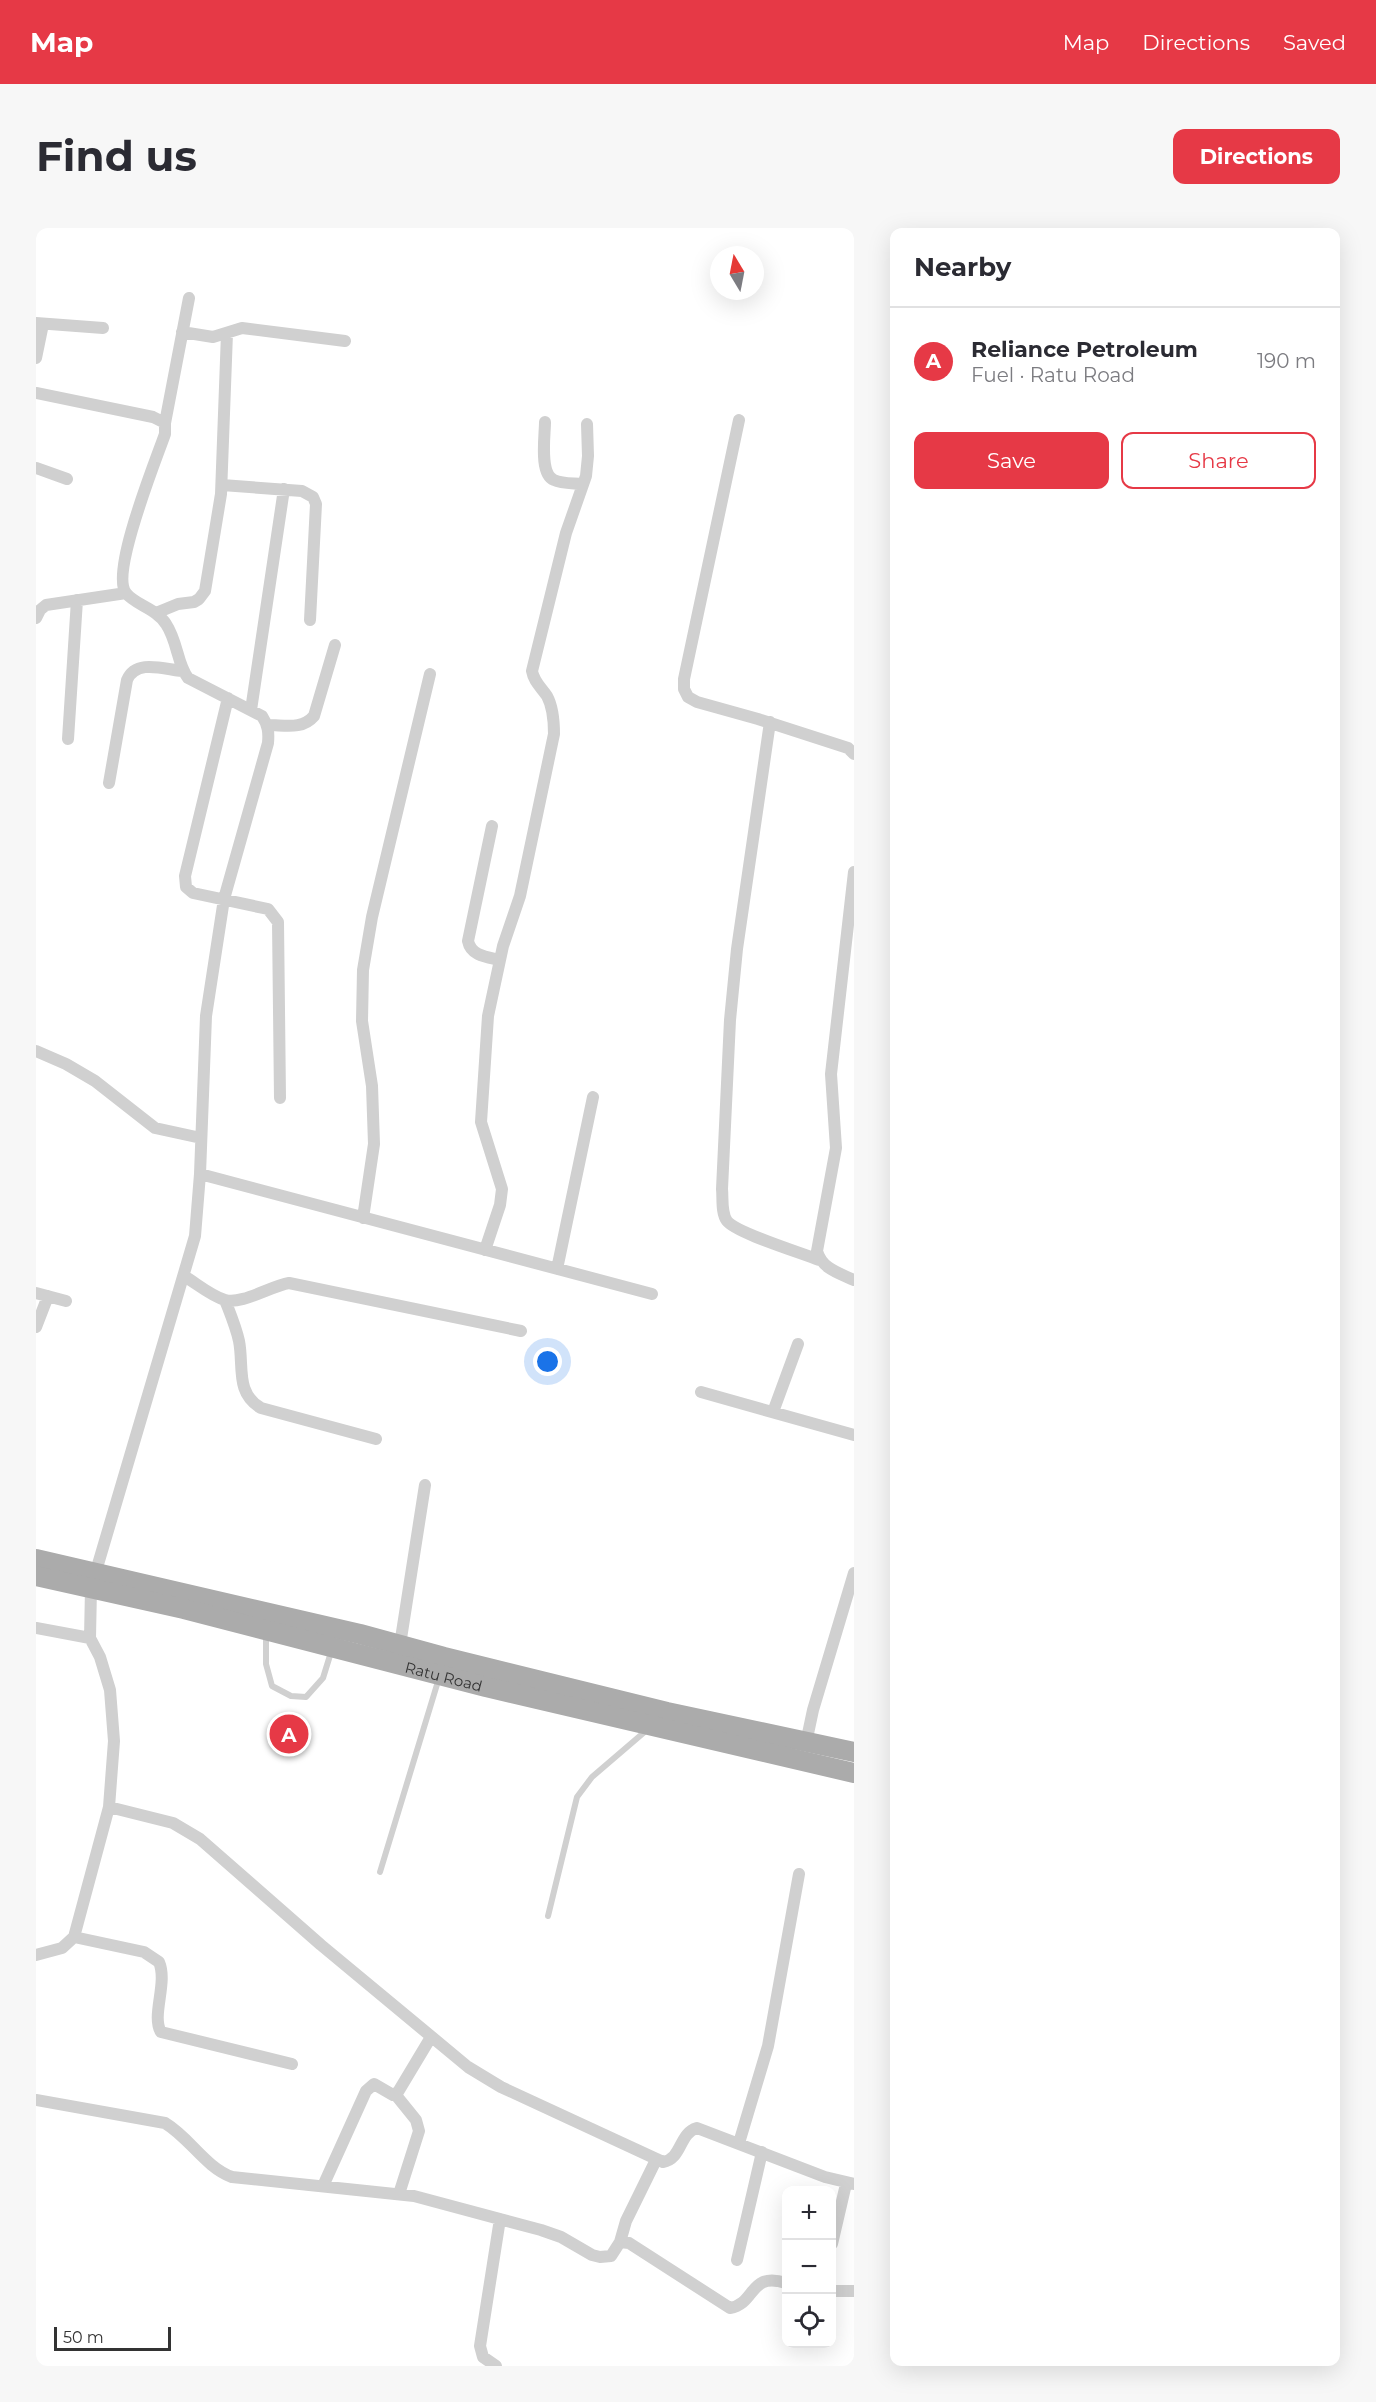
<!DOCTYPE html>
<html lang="en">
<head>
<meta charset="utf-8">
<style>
  :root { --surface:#fff; --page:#f7f7f7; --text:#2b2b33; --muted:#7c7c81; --line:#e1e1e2; --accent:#e63946 }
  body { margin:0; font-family:Montserrat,sans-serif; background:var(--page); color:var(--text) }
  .controls { position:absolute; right:18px; bottom:18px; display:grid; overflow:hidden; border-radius:12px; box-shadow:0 6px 24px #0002 }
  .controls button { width:54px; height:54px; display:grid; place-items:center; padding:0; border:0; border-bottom:2px solid var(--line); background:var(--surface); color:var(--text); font:30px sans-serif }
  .compass { position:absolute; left:674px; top:18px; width:54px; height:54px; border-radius:50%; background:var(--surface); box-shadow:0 6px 24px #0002; rotate:350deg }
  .scale { position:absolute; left:18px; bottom:15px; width:117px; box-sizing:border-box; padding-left:6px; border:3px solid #333; border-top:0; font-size:16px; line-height:21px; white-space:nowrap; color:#333; -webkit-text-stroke:4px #fff; paint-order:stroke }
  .you { position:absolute; left:512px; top:1134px; width:21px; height:21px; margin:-15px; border:4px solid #fff; border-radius:50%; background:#1a73e8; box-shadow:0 0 0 9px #1a73e833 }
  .badge { display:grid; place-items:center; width:39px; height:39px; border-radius:50%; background:var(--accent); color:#fff; font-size:20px; font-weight:700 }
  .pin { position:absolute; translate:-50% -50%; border:3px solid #fff; box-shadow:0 2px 6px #0006 }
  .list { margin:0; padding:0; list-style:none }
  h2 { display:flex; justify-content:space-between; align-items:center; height:78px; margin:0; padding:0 24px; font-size:26px }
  h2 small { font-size:20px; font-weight:400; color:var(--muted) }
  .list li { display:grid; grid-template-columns:39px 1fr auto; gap:18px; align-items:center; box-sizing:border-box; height:108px; padding:0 24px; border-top:2px solid var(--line) }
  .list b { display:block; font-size:22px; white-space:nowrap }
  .list p { margin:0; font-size:20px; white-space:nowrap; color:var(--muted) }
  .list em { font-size:20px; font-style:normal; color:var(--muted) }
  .actions { display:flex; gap:12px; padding:18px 24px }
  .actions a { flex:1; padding:14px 0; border:2px solid var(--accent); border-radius:12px; text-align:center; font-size:21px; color:var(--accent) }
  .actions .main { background:var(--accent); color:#fff }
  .icon { flex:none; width:33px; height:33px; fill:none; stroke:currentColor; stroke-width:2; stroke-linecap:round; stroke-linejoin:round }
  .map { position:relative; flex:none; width:818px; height:2138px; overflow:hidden; border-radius:12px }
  header { display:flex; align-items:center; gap:36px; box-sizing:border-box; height:84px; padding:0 30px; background:var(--accent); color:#fff }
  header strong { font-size:28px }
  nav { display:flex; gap:33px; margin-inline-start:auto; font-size:21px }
  .intro { display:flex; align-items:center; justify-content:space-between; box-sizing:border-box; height:144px; padding:0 36px }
  h1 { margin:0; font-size:42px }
  .button { padding:15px 27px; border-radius:12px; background:var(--accent); color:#fff; font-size:21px; font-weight:700 }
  main { display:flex; gap:36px; padding:0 36px }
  aside { flex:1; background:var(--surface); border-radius:12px; box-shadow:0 6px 24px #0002 }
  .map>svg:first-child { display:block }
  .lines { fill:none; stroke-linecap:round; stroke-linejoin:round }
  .lane { stroke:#d0d0d0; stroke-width:6 }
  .street { stroke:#d0d0d0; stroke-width:12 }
  .primary { stroke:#ababab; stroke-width:20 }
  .labels { text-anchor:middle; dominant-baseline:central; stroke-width:6; stroke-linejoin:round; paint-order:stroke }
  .street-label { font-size:15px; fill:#333; stroke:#fff }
</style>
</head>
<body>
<header>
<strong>Map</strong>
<nav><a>Map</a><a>Directions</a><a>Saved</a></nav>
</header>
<div class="intro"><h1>Find us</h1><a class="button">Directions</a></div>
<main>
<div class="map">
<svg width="818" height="2138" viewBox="0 0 818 2138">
  <rect width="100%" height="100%" fill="#fff"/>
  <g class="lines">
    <path class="lane" d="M230,1405V1436L236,1458L255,1468L270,1469L287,1450L296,1421
      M344,1644L403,1450
      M512,1688L541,1569L556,1549L612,1501"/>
    <path class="street" d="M0,95L67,100
      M146,104L177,109L206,100L309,113
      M0,130L7,96
      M0,165L117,189L129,195V206C120,232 74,345 90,365C99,377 120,380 130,396C142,414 141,436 152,450L226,488C232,497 233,504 232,515L188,671L170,788L164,946L159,1008L55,1360L54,1410L64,1429L74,1462L78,1513L73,1579L38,1709L26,1720L0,1727
      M703,192L648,451V461L652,469L661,474L722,491L812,520L818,526
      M509,194C509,208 503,246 518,252C526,256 538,255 546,256
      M129,195L153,70
      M0,240L31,251
      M186,257L266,263L277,269L280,276L274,392
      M120,385L142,376L158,374L163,371L169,363L185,266L191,105
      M0,390L4,382L10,377L90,365
      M192,470L149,648L150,659L157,665L232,681L242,694L244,870
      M215,482L248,261
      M734,494L701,721L694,792L686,961C687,970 685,985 691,993C700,1005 766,1025 783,1032
      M232,497C249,497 266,502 278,488L299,417
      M32,511L41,372
      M73,555L91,452C100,431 127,441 146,443
      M456,598L432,713C435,728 451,729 464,732
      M818,644L795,846L800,920L781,1023C786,1041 803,1045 818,1052
      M0,823L30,836L59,853L119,900L165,910
      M164,946L616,1066
      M327,990L338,916L336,858L326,793L327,742L336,689L394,446
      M449,1022L464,977L466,961L445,894L452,788L467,718L484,668L518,506C518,494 517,479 511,468C505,459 498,454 496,443L530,305L550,248L552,228L551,196
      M521,1041L557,869
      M148,1048C160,1055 175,1068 189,1072C205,1077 235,1058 253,1055L485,1103
      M0,1065L30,1073
      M189,1072C194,1085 200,1099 203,1113C208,1138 199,1165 225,1180L340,1211
      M0,1099L12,1068
      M665,1164L818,1207
      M737,1184L762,1116
      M0,1400L54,1410
      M364,1417L389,1257
      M770,1515L777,1482L818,1345
      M73,1579L137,1595L164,1611L285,1717L432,1839L465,1859L627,1934C646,1931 643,1905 661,1900L789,1949L818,1956
      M38,1709L108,1724L123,1734C132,1755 115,1788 125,1804L256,1836
      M359,1866L380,1892L383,1903L363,1966
      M0,1872L129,1895C154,1910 169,1939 196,1949L378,1968L505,2002L525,2009L556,2027L564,2029L575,2028L584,2014L593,2015L694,2080C720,2076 713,2043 750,2055
      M703,1915L732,1818L763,1646
      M287,1958L330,1863L338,1856L357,1867L362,1864L395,1809
      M584,2014L590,1993L620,1932
      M796,2016L810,1956
      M701,2032L726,1924
      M796,2063H818
      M460,2138L447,2129L444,2118L464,1991"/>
    <g class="primary">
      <path d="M0,1331L324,1406L408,1429L631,1484L818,1524"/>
      <path id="s1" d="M0,1348L148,1381L450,1459L818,1545"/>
    </g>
  </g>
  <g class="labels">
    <g class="street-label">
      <text stroke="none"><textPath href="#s1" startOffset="420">Ratu Road</textPath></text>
    </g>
  </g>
</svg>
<div class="controls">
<button>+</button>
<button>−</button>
<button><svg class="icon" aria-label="locate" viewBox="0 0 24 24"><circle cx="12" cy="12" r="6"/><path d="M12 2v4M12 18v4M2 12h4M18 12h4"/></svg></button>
</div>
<svg class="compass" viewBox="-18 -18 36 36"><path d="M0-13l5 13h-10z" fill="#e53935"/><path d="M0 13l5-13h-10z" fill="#7c7c81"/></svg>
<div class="scale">50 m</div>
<div class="you"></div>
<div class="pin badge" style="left:253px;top:1506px">A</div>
</div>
<aside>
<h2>Nearby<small></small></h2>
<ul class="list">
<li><span class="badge">A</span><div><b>Reliance Petroleum</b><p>Fuel · Ratu Road</p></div><em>190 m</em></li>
</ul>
<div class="actions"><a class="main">Save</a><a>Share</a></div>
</aside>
</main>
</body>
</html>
